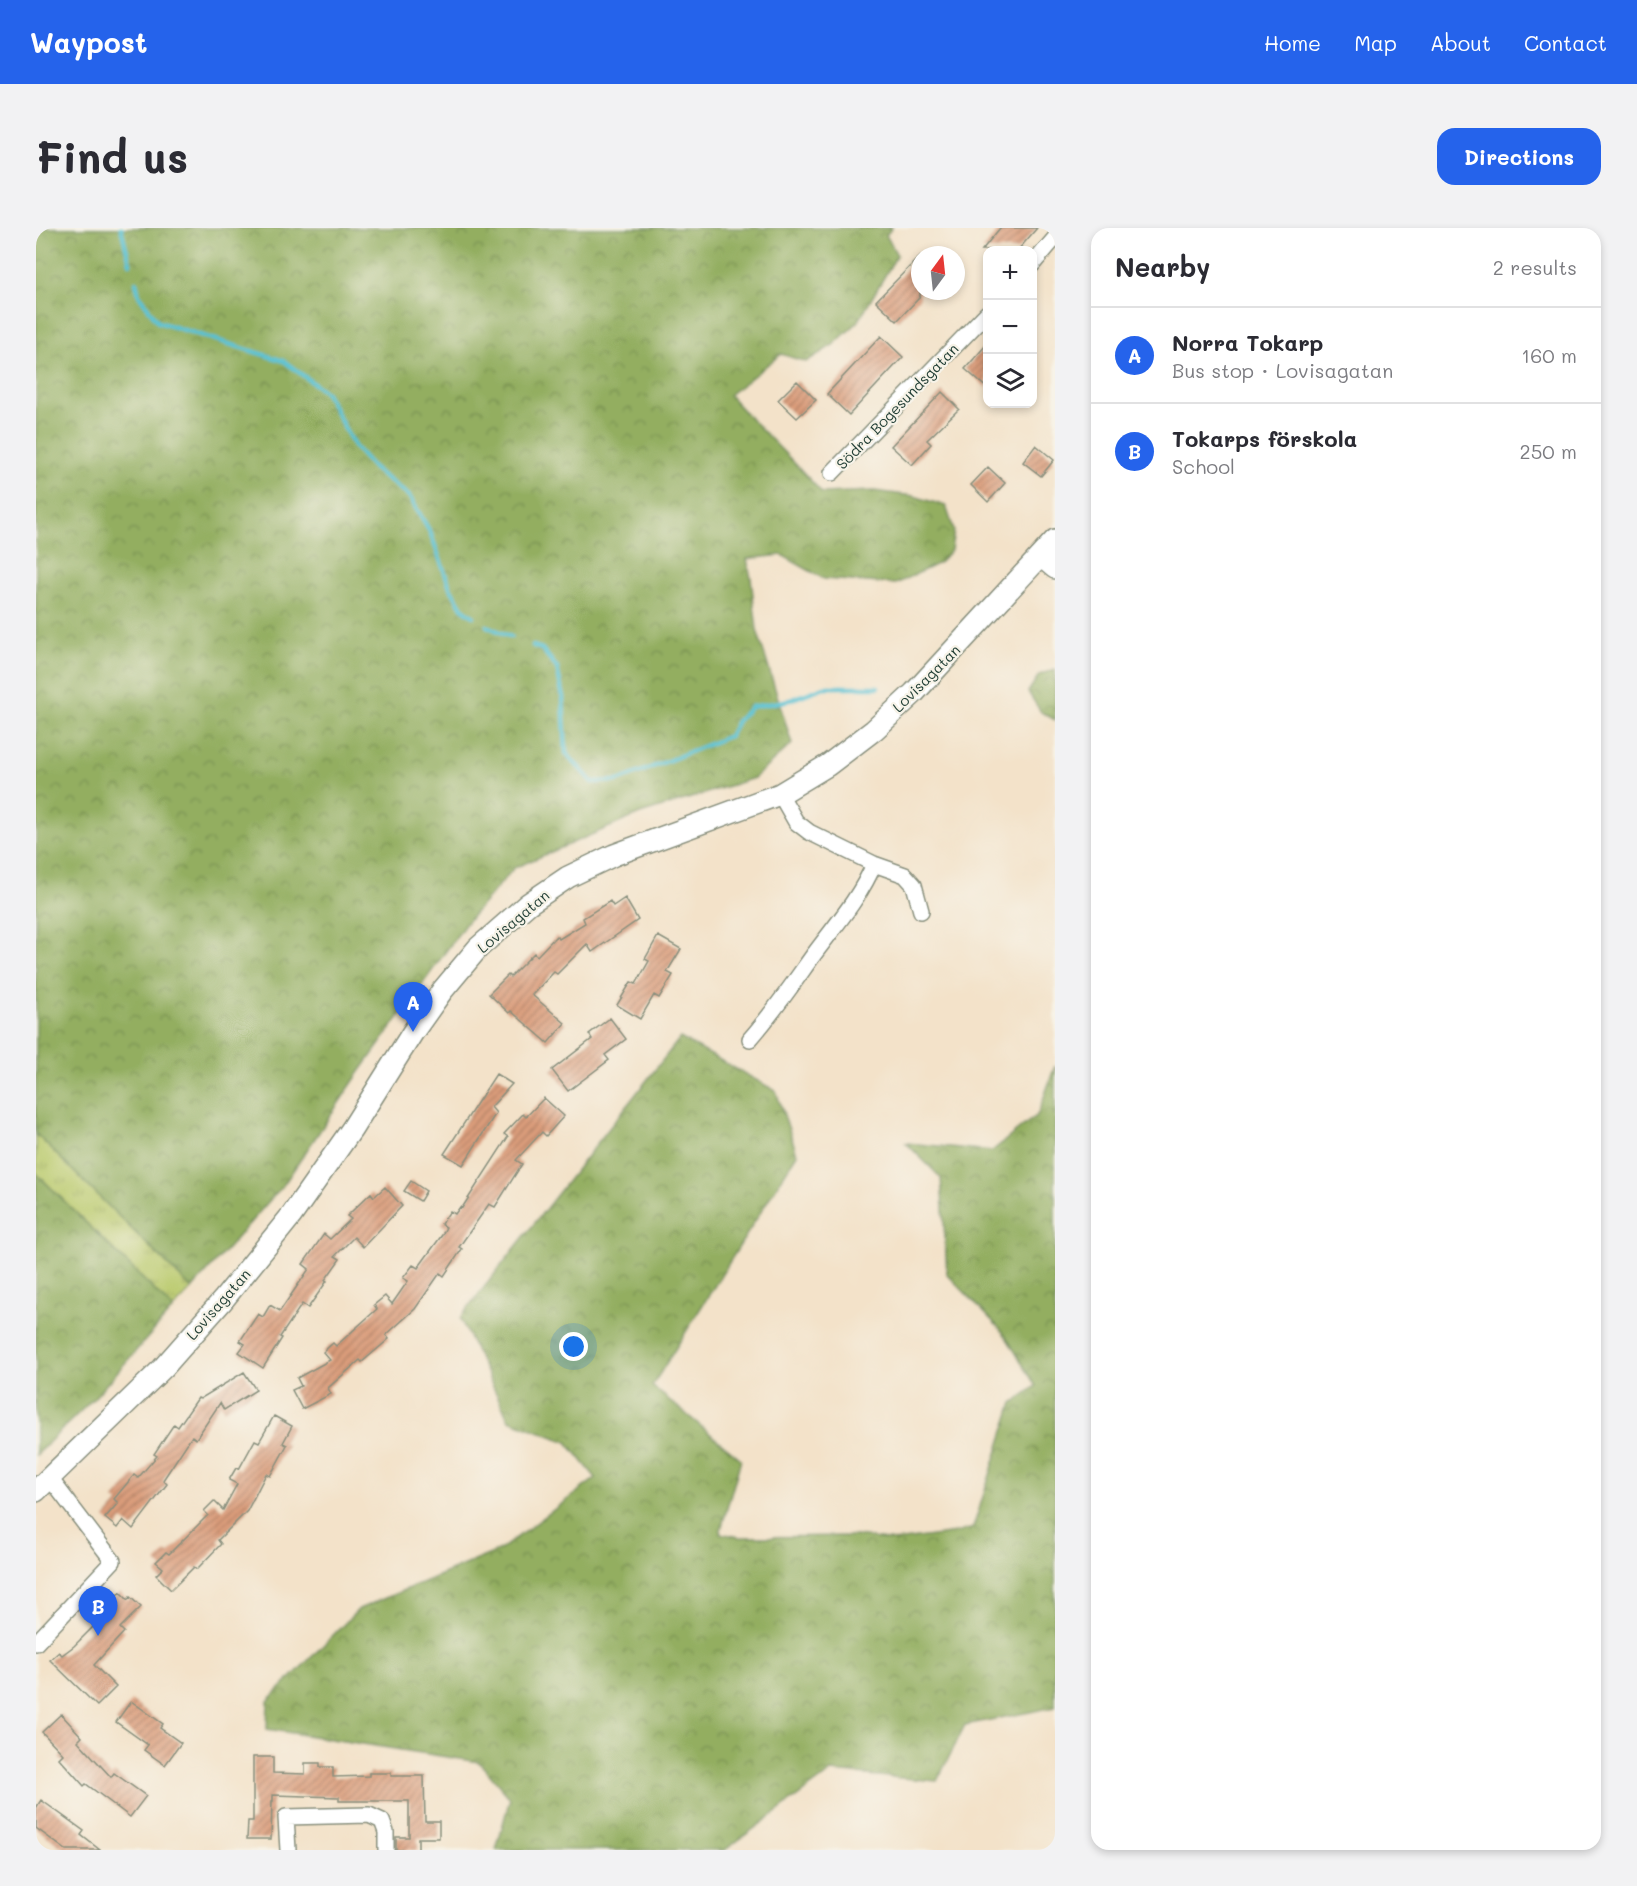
<!DOCTYPE html>
<html lang="en">
<head>
<meta charset="utf-8">
<style>
  :root { --surface:#fff; --page:#f2f2f3; --text:#2b2b33; --muted:#7c7c81; --line:#e1e1e2; --accent:#2563eb }
  body { margin:0; font-family:Mali,sans-serif; background:var(--page); color:var(--text) }
  .controls { position:absolute; right:18px; top:18px; display:grid; overflow:hidden; border-radius:12px; box-shadow:0 3px 9px #0003 }
  .controls button { width:54px; height:54px; display:grid; place-items:center; padding:0; border:0; border-bottom:2px solid var(--line); background:var(--surface); color:var(--text); font:30px sans-serif }
  .compass { position:absolute; left:875px; top:18px; width:54px; height:54px; border-radius:50%; background:var(--surface); box-shadow:0 3px 9px #0003; rotate:15deg }
  .you { position:absolute; left:538px; top:1119px; width:21px; height:21px; margin:-15px; border:4px solid #fff; border-radius:50%; background:#1a73e8; box-shadow:0 0 0 9px #1a73e833 }
  .badge { display:grid; place-items:center; width:39px; height:39px; border-radius:50%; background:var(--accent); color:#fff; font-size:20px; font-weight:700 }
  .pin { position:absolute; translate:-50% -50px; filter:drop-shadow(0 2px 3px #0008) }
  .pin::after { content:''; position:absolute; top:32px; width:21px; height:18px; background:inherit; clip-path:polygon(0 0,100% 0,50% 100%) }
  .list { margin:0; padding:0; list-style:none }
  h2 { display:flex; justify-content:space-between; align-items:center; height:78px; margin:0; padding:0 24px; font-size:26px }
  h2 small { font-size:20px; font-weight:400; color:var(--muted) }
  .list li { display:grid; grid-template-columns:39px 1fr auto; gap:18px; align-items:center; box-sizing:border-box; height:96px; padding:0 24px; border-top:2px solid var(--line) }
  .list b { display:block; font-size:22px; white-space:nowrap }
  .list p { margin:0; font-size:20px; white-space:nowrap; color:var(--muted) }
  .list em { font-size:20px; font-style:normal; color:var(--muted) }
  .icon { flex:none; width:33px; height:33px; fill:none; stroke:currentColor; stroke-width:2; stroke-linecap:round; stroke-linejoin:round }
  .map { position:relative; flex:none; width:1019px; height:1622px; overflow:hidden; border-radius:18px }
  header { display:flex; align-items:center; gap:36px; box-sizing:border-box; height:84px; padding:0 30px; background:var(--accent); color:#fff }
  header strong { font-size:28px }
  nav { display:flex; gap:33px; margin-inline-start:auto; font-size:21px }
  .intro { display:flex; align-items:center; justify-content:space-between; box-sizing:border-box; height:144px; padding:0 36px }
  h1 { margin:0; font-size:42px }
  .button { padding:15px 27px; border-radius:18px; background:var(--accent); color:#fff; font-size:21px; font-weight:700 }
  main { display:flex; gap:36px; padding:0 36px }
  aside { flex:1; background:var(--surface); border-radius:18px; box-shadow:0 3px 9px #0003 }
  .map>svg:first-child { display:block }
  .grass { fill:url(#grass-tufts); stroke:#6c8450; stroke-width:1.5 }
  .forest { fill:url(#forest-crowns); stroke:#59764a; stroke-width:1.5 }
  .lines { fill:none; stroke-linecap:round; stroke-linejoin:round }
  .stream { stroke:#57c1d3; stroke-width:4.5 }
  .building { fill:url(#building-hatch) }
  .street-casing { stroke:#89907e; stroke-width:18 }
  .secondary-casing { stroke:#89907e; stroke-width:24 }
  .street { stroke:#fff; stroke-width:15 }
  .secondary { stroke:#fff; stroke-width:21 }
  .labels { text-anchor:middle; dominant-baseline:central; stroke-width:4.5; stroke-linejoin:round; paint-order:stroke }
  .street-label { font-size:15px; fill:#1f3d34; stroke:#f7f3e8 }
</style>
</head>
<body>
<header>
<strong>Waypost</strong>
<nav><a>Home</a><a>Map</a><a>About</a><a>Contact</a></nav>
</header>
<div class="intro"><h1>Find us</h1><a class="button">Directions</a></div>
<main>
<div class="map">
<svg width="1019" height="1622" viewBox="0 0 1019 1622">
  <defs>
    <pattern id="grass-tufts" width="24" height="20" patternUnits="userSpaceOnUse" patternTransform="scale(1.5)"><rect width="24" height="20" fill="#baca6d"/><path d="M3 7l-1-3M5 7V3M7 7l1-3M15 17l-1-3M17 17v-4M19 17l1-3" fill="none" stroke="#9fae5f"/></pattern>
    <pattern id="forest-crowns" width="20" height="18" patternUnits="userSpaceOnUse" patternTransform="scale(1.5)"><rect width="20" height="18" fill="#93ae60"/><path d="M2 6a3 3 0 1 1 6 0M12 15a3 3 0 1 1 6 0" fill="none" stroke="#778f50"/></pattern>
    <pattern id="building-hatch" width="6" height="6" patternUnits="userSpaceOnUse" patternTransform="scale(1.5)"><rect width="6" height="6" fill="#da9c7a"/><path d="M-1 1l2-2M0 6l6-6M5 7l2-2" fill="none" stroke="#b08065"/></pattern>
  </defs>
  <rect width="100%" height="100%" fill="#f7f3e8"/>
  <filter id="ink" filterUnits="userSpaceOnUse"><feTurbulence type="fractalNoise" baseFrequency=".0167" numOctaves="2"/><feDisplacementMap in="SourceGraphic" scale="12" xChannelSelector="R" yChannelSelector="G"/><feConvolveMatrix kernelMatrix="1 2 1 2 8 2 1 2 1" color-interpolation-filters="sRGB"/></filter>
  <filter id="wash" filterUnits="userSpaceOnUse"><feTurbulence type="fractalNoise" baseFrequency=".008" numOctaves="4" result="noise"/><feDisplacementMap in="SourceGraphic" scale="24" xChannelSelector="R" yChannelSelector="G"/><feGaussianBlur stdDeviation="1.35" result="paint"/><feColorMatrix in="noise" values="0 0 0 0 0 0 0 0 0 0 0 0 0 0 0 0 0 1.4 0 .05"/><feComposite in="paint" operator="in"/></filter>
  <g filter="url(#wash)">
    <rect width="100%" height="100%" fill="#f3e2c9"/>
    <path class="grass" d="M0,906L156,1061L137,1081L0,945Z"/>
    <path class="forest" d="M0,0H856L850,7L861,27L822,94L797,117L770,134L745,126L693,167C723,201 757,231 786,265L838,263L878,268L910,278L918,302L915,322L903,335L860,356L788,351L746,327L711,331L715,350L721,402L756,516L718,550L604,586L478,640L430,695L321,848L248,956L156,1061L0,906Z
      M1019,441V492L1005,484L992,464L1003,447Z
      M644,810L740,863L761,926L616,1158L705,1231L684,1305L704,1309L820,1308L859,1313L920,1305L937,1300L977,1175L1000,1158L967,1104L911,1046L905,950L870,915L956,923L1002,886L1019,838V1479L929,1497L901,1553L795,1544L689,1622H460L474,1570L443,1534L231,1501L232,1473L323,1381L464,1322L560,1250L531,1214L473,1192L424,1090Z
      M0,945L137,1081L58,1170L0,1227Z"/>
    <g class="lines">
      <path class="stream" d="M85,0L94,35
        M100,54L103,67L122,94L248,133L290,165L318,218L338,241L373,268L394,304L414,359L426,380L437,388
        M451,398L475,409
        M497,418L506,421L521,440L527,469L530,525L556,554L582,553L693,508L701,493L715,479L754,472L788,459H842"/>
    </g>
    <g id="blocks">
      <path class="building" d="M964,0H1001L982,22H946Z
        M884,28V69L861,93L840,73Z
        M845,108L867,129L813,187L791,166Z
        M951,116V160L929,141Z
        M761,153L780,172L761,190L742,172Z
        M906,164L923,181L891,212L895,216L876,237L855,218Z
        M1000,217L1018,232L1005,248L987,234Z
        M952,239L969,255L952,274L935,257Z
        M589,670L602,692L556,724L551,716L521,746L518,744L496,767L529,795L512,815L475,783L473,785L453,766L472,747L474,749L498,725L501,728L520,708L523,711L549,695L547,690L574,673L577,678Z
        M622,708L645,721L631,744L637,747L623,770L618,767L604,791L581,777L595,754L600,756L613,733L609,731Z
        M574,790L590,811L569,827L573,832L532,863L516,842L556,811L553,806Z
        M460,846L476,856L455,879L460,885L427,937L408,926Z
        M508,870L528,888L510,908L506,904L480,932L486,936L459,979L453,976L423,1019L426,1021L408,1048L404,1045L379,1081L350,1107L353,1111L326,1134L324,1132L292,1160L295,1166L266,1181L256,1162L265,1158L261,1150L294,1132L287,1124L297,1115L300,1118L341,1081L338,1077L349,1068L356,1076L372,1053L367,1050L377,1037L382,1040L406,1007L410,999L405,996L414,983L419,986L424,979L426,980L472,909L468,906L487,886L490,889Z
        M375,953L390,963L384,973L368,963Z
        M349,959L366,978L327,1019L318,1009L299,1028L304,1031L289,1052L291,1053L272,1080L266,1076L244,1109L246,1110L227,1140L203,1124L209,1116L204,1113L222,1086L227,1089L234,1077L244,1083L273,1041L267,1036L288,1006L294,1011L315,991L311,988L335,965L338,969Z
        M208,1144L220,1162L188,1182L184,1175L160,1211L156,1208L127,1252L131,1256L97,1301L87,1292L81,1300L69,1290L82,1275L78,1271L98,1247L102,1250L121,1228L118,1226L138,1196L142,1199L162,1170L164,1171Z
        M238,1188L256,1198L247,1215L251,1217L234,1248L230,1246L211,1283L182,1312L185,1316L161,1341L158,1339L135,1362L120,1347L127,1340L120,1334L130,1324L133,1326L172,1287L168,1283L178,1273L187,1282L201,1256L193,1252L200,1240L203,1241L219,1212L223,1214Z
        M84,1364L92,1372L94,1369L105,1379L84,1400L88,1404L58,1437L80,1459L61,1478L14,1432L23,1424L26,1427L38,1418L58,1398L54,1394Z
        M95,1473L127,1496L124,1500L145,1515L129,1537L108,1522L112,1517L80,1494Z
        M25,1486L46,1509L42,1513L75,1549L78,1545L110,1568L94,1589L50,1556L48,1558L23,1530L27,1526L6,1504Z
        M217,1529H237V1545L269,1546V1535H284V1539H297V1549L333,1548V1545H355V1548H388L389,1593H403V1610H382V1622H360V1609H373V1573H303V1569L237,1567V1573H236L235,1611H211L212,1593H217Z
        M5,1572L48,1603L45,1607L64,1622H30L0,1600V1580Z"/>
    </g>
  </g>
  <g filter="url(#ink)">
    <use href="#blocks" fill-opacity="0" stroke="#89907e" stroke-width="1.5"/>
    <g class="lines">
      <g class="street-casing">
        <path id="street" d="M996,37L1019,10
          M796,245L951,85
          M744,566L760,594L773,604L838,636L869,647L878,657L885,683
          M714,811C737,785 756,757 776,729C798,699 824,670 838,636
          M0,1415L77,1333L13,1249
          M252,1622L250,1589L333,1587L346,1593L350,1604V1622"/>
      </g>
      <g class="secondary-casing">
        <path id="secondary" d="M1005,328L1019,340
          M0,1263L127,1140L187,1072L255,988L316,901L377,804L406,763L442,720L492,676L532,649L578,627L744,566L792,537L838,502L878,465L1019,312"/>
      </g>
      <use href="#street" class="street"/>
      <use href="#secondary" class="secondary"/>
    </g>
  </g>
  <g class="labels">
    <g class="street-label">
      <text transform="translate(861 178) rotate(-46)">Södra Bogesundsgatan</text>
      <text transform="translate(890 450) rotate(-45)">Lovisagatan</text>
      <text transform="translate(477 693) rotate(-40)">Lovisagatan</text>
      <text transform="translate(182 1076) rotate(-49)">Lovisagatan</text>
    </g>
  </g>
</svg>
<div class="controls">
<button>+</button>
<button>−</button>
<button><svg class="icon" aria-label="layers" viewBox="0 0 24 24"><path d="M12 4l9 5-9 5-9-5zM3 14l9 5 9-5"/></svg></button>
</div>
<svg class="compass" viewBox="-18 -18 36 36"><path d="M0-13l5 13h-10z" fill="#e53935"/><path d="M0 13l5-13h-10z" fill="#7c7c81"/></svg>
<div class="you"></div>
<div class="pin badge" style="left:377px;top:804px">A</div>
<div class="pin badge" style="left:62px;top:1408px">B</div>
</div>
<aside>
<h2>Nearby<small>2 results</small></h2>
<ul class="list">
<li><span class="badge">A</span><div><b>Norra Tokarp</b><p>Bus stop · Lovisagatan</p></div><em>160 m</em></li>
<li><span class="badge">B</span><div><b>Tokarps förskola</b><p>School</p></div><em>250 m</em></li>
</ul>
</aside>
</main>
</body>
</html>
